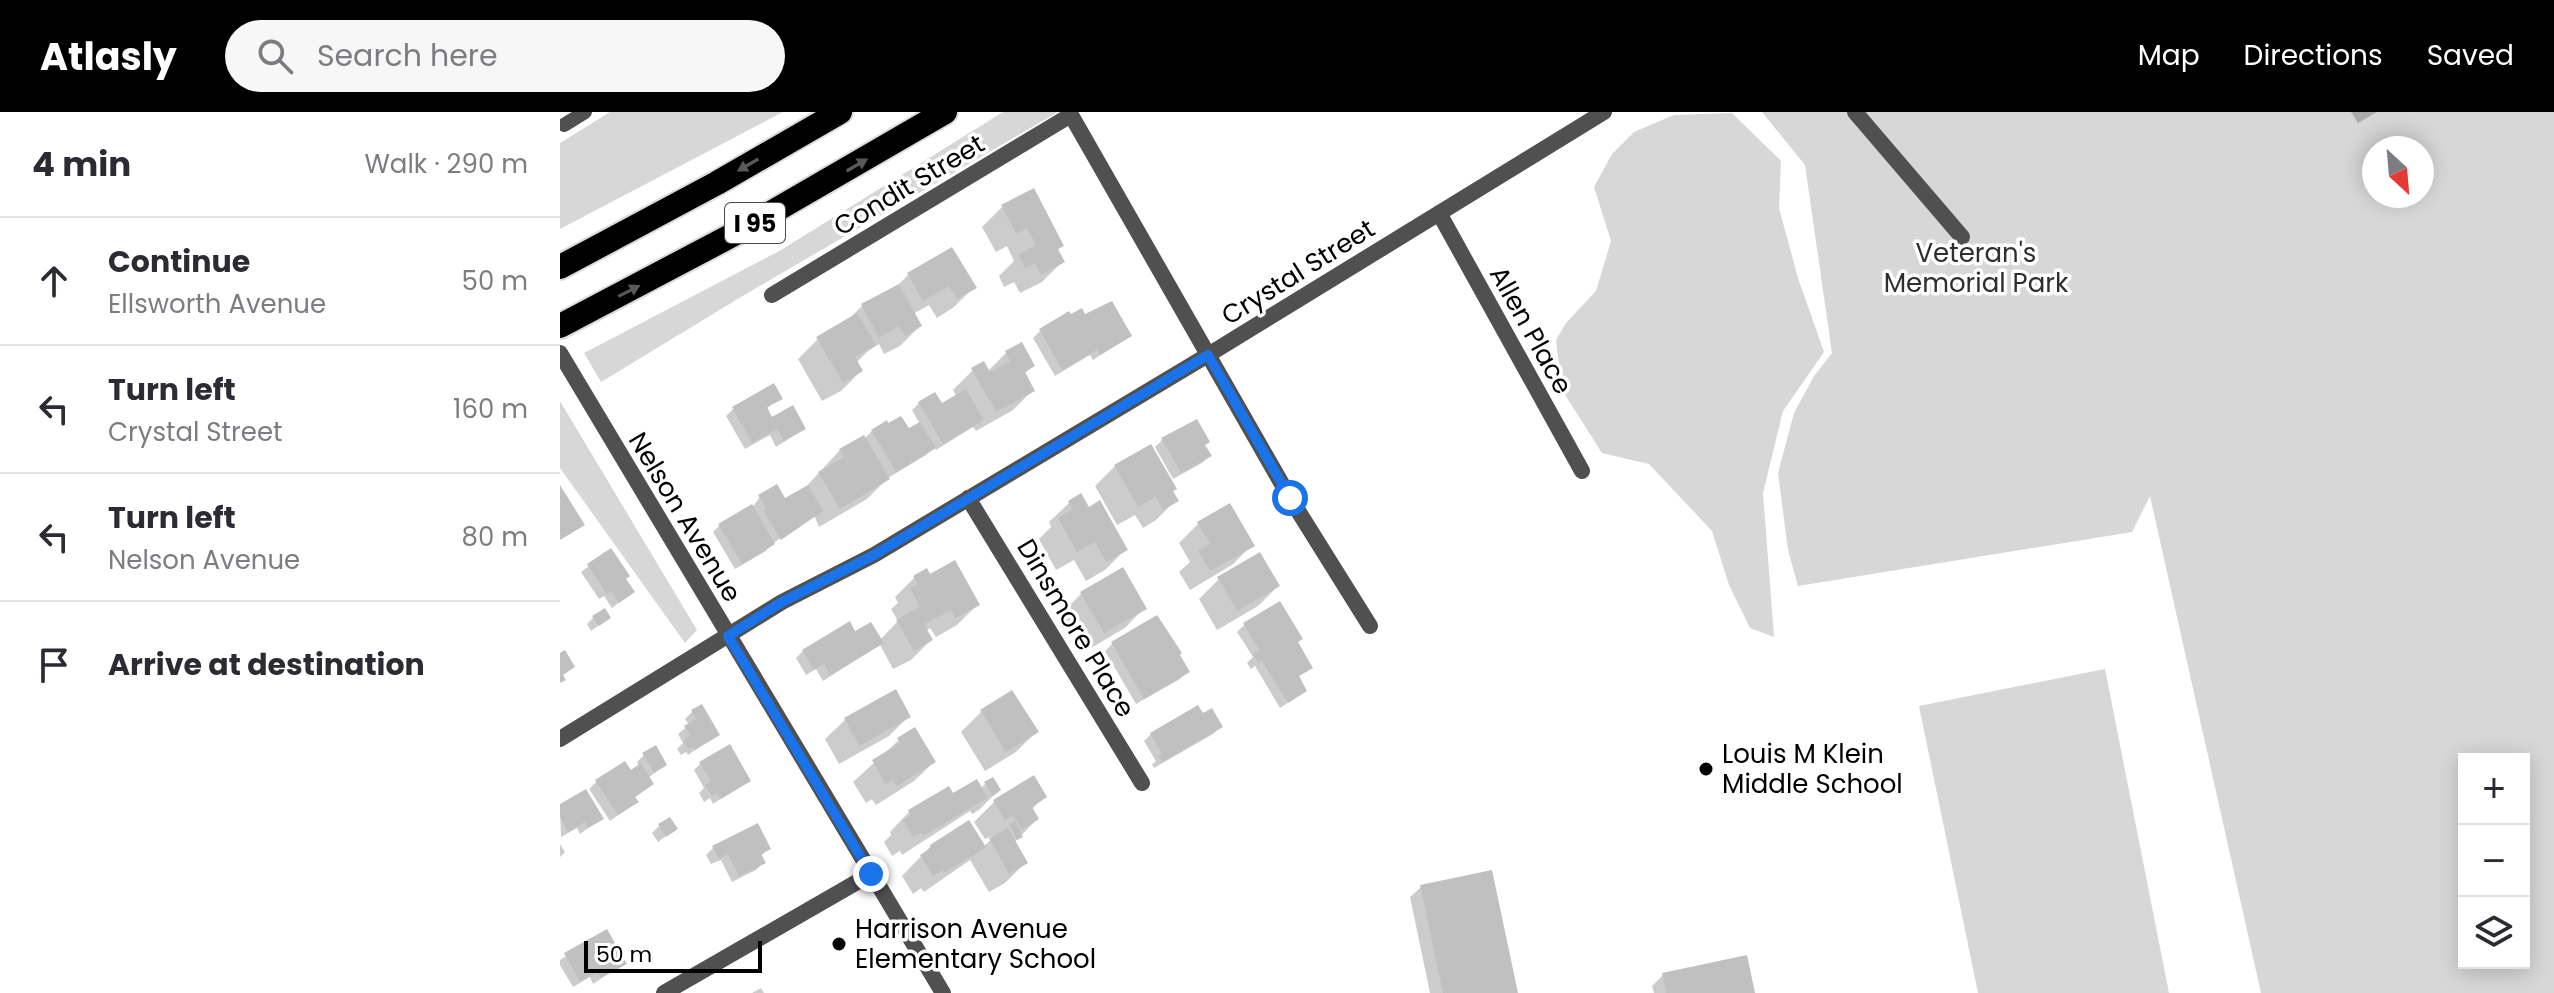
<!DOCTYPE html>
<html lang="en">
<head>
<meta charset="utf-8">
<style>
  :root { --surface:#fff; --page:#f7f7f7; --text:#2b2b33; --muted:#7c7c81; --line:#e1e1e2; --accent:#000 }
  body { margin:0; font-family:Poppins,sans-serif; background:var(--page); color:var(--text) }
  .controls { position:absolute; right:24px; bottom:24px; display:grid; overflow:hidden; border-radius:0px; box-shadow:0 4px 20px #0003 }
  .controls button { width:72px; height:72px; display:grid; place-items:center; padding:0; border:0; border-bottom:2px solid var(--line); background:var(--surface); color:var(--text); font:40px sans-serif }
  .compass { position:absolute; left:1802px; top:24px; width:72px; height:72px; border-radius:50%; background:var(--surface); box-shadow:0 4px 20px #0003; rotate:154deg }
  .scale { position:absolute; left:24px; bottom:20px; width:178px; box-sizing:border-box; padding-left:8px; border:4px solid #000; border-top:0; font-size:22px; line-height:28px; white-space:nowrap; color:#000; -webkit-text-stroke:6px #fff; paint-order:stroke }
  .stop { position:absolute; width:24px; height:24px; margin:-18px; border:6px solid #1a73e8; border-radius:50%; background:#fff }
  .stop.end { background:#1a73e8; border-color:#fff; box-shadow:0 2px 8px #0008 }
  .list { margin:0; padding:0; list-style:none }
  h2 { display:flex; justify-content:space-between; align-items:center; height:104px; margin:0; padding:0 32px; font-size:34px }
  h2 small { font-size:26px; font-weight:400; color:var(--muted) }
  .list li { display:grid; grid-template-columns:52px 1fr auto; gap:24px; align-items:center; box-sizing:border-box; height:128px; padding:0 32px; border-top:2px solid var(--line) }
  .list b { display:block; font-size:30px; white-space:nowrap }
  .list p { margin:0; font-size:26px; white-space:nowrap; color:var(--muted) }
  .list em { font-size:26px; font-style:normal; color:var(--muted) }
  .icon { flex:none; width:44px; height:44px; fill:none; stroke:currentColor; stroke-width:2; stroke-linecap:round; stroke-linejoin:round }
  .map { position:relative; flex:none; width:1994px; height:881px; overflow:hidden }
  header { display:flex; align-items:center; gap:48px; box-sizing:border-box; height:112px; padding:0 40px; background:var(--accent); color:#fff }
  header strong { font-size:38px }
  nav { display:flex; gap:44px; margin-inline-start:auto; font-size:28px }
  .search { width:560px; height:72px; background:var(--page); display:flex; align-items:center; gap:20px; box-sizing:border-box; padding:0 28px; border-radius:44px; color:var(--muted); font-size:30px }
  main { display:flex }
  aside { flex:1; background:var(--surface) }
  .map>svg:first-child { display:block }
  .green { fill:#d7d7d7; fill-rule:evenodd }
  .shadow { fill:#0003 }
  .building { fill:#c0c0c0 }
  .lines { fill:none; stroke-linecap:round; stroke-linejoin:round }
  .highway-casing { stroke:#dbdbdb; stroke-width:28 }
  .lane { stroke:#505050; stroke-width:14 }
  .street { stroke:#505050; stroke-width:16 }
  .highway { stroke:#000; stroke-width:24 }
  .oneway { fill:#595959 }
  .route { stroke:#1a73e8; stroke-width:10 }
  .poi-dot { fill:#000; stroke:#fff; stroke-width:3 }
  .labels { text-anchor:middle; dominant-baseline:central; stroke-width:7; stroke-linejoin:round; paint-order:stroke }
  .shield { fill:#fff; stroke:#4c4c4c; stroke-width:2 }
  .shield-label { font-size:24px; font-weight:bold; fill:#000 }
  .street-label { font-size:26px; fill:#000; stroke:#fff }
  .park-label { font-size:26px; fill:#2e2e2e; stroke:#fff }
  .poi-label { font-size:26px; fill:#000; stroke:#fff; text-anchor:start }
</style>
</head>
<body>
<header>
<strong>Atlasly</strong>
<div class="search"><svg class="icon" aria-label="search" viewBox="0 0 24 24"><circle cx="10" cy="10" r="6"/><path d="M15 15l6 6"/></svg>Search here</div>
<nav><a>Map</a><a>Directions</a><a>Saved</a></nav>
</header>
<main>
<aside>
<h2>4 min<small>Walk · 290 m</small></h2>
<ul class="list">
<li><svg class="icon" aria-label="ahead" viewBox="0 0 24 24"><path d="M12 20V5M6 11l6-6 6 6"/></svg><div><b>Continue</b><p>Ellsworth Avenue</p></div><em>50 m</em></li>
<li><svg class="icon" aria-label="left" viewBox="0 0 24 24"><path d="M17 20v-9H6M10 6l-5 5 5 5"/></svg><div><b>Turn left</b><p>Crystal Street</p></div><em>160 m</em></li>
<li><svg class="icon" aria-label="left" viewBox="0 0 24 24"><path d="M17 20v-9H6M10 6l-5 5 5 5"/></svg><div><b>Turn left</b><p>Nelson Avenue</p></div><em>80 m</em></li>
<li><svg class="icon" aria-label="arrive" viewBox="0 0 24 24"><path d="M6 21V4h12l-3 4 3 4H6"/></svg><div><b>Arrive at destination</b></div></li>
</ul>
</aside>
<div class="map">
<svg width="1994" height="881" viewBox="0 0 1994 881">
  <rect width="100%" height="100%" fill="#fff"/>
  <path class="green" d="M50,0H223L0,117V31Z
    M443,0H498L186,182L41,270L24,241L221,138Z
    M1202,0H1994V881H1701L1590,384L1572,420L1238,474L1228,438L1218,361L1234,301L1254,264L1272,241L1245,53ZM1814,36H1862V84H1814ZM1904,647H1964V851H1904Z
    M1172,1L1221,49L1219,96L1238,166L1264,240L1223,299L1203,381L1214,525L1190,516L1169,473L1152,419L1089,352L1042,341L1002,278L996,228L1006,211L1036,179L1051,129L1034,75L1052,42L1074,20L1114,3Z
    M0,289L137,518L125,531L0,356Z
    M1545,557L1609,881H1418L1359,594Z"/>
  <path class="shadow" d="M1791,0H1817L1798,11Z
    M442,95L501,134L496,139L502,150L482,170L460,181L454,170L444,175L439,164L454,149L447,134L436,140L422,115Z
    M348,163L414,175L394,195L377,206L369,193L353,202L360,214L340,234L324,242L319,232L308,239L296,251L301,259L281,279L262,289L238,247L258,227L286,210L302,194L335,176Z
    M509,202L524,204L570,224L533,248L530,243L495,264L473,226L480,219Z
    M461,233L473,253L464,262L473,278L453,298L416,319L413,315L376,338L374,335L366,343L328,366L307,387L259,415L254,403L212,432L206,439L175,457L153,420L160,413L194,393L200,385L224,389L243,378L280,338L304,327L312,319H348L360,312L352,298L359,291L381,294L397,285L393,278L413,258L428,259L446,241Z
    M220,286L206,297L211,308L244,317L216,335L210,323L185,337L166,304L173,297Z
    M602,328L643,334L649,344L642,351L613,367L595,335Z
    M555,354L611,380L616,388L596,408L583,416L575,403L557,413L535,374Z
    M509,391L528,397L565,438L545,458L526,469L514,448L496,458L479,427L491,415L489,410Z
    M639,411L692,433L672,453L630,478L619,460L630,450L619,431Z
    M50,438L73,480L52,496L44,484L39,487L21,460Z
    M355,465H369L417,493L397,513L376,525L370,516L366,519L371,528L351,548L333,557L320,533L263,569L256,557L246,563L236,546L243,539L295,522L320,528L338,509L331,497L338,491L335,485Z
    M659,467L718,474L698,494L657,518L639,487Z
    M522,481L584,496L565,516L524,540L502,501Z
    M34,505L41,512L31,519L27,512Z
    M684,513L736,531L750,555L737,566L745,579L720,596L695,554L691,557L687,551L693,545L677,520Z
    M552,532L627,560L620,567L576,592L545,539Z
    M452,580L476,620L456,640L425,659L401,620L421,600Z
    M132,600L158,622L128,643L126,640L121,643L117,637L123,631L118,622L129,613L125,607Z
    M349,604L329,624L279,652L265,627L285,608Z
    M643,604L660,615L653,622L594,656L592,652L596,649L584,629L591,622Z
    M339,628L374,650L354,669L316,693L312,687L306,691L293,670Z
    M84,643L105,653L88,666L92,672L74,686L76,690L50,709L29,677L36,670L71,661L79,655L77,650Z
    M141,651L189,668L153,692L150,686L144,690L139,681L144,676L134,658Z
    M426,671L439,678L419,698L412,702L410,699L342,743L340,739L332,744L324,730L331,723L330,720L349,700L392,684L420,677Z
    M484,685L471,698L477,707L454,731L465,751L445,771L429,780L410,748L364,780L361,776L353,782L342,764L371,734H424L437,722L425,727L414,710L434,690Z
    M0,694L41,707L20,722L17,716L1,725Z
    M99,714L115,717L98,730L92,721Z
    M0,732L5,740L0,745Z
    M153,736H209L200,745L203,751L196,758L172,770L161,748L151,752L146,743Z
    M861,775L956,881H870L850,785Z
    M46,819L64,851L33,872L30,865L13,875L0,853V848Z
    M1103,863L1193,881H1094L1092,874Z
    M201,876L204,881H192Z"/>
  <path class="building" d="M474,76L504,134L498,137L505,150L481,163L475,151L465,156L458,143L476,133L467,116L456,122L441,93Z
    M392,135L417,176L397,187L389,174L363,189L347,161Z
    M339,172L362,214L345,224L339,214L319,226L301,192Z
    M552,189L572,224L540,243L537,238L502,258L479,217L509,199L511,202L522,196L525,202Z
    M297,201L316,233L295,245L303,259L283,271L256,225Z
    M462,230L475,254L465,260L475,279L436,300L411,256L424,249L430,260L450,249L445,239Z
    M214,271L223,287L207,295L212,305L233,293L246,317L224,329L217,317L192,331L172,295Z
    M406,277L424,308L383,332L358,290L375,280L382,291Z
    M341,304L349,316L360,310L376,336L336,360L311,318L327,308L328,311Z
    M637,307L650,330L645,333L652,344L621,361L601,326Z
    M304,323L330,367L280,397L258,360L284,345L279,337Z
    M591,332L617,377L613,379L619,389L603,398L596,384L578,395L554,353Z
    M217,372L225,386L248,373L263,399L221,428L204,399L206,397L198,383Z
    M0,373L25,413L0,428Z
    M521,381L529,395L540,388L568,438L546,450L535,430L517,440L498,406L512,398L508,389Z
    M670,391L695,434L650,459L638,439L650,432L637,410Z
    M192,392L215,432L182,452L158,412Z
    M51,436L70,464L66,467L75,480L59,491L51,479L47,482L27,452Z
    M700,440L720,474L677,499L657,465Z
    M395,448L420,493L396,506L391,498L364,512L373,528L354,539L336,508L360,495L350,476L358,472L353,464L367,456L370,462Z
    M563,455L587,497L544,521L520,480Z
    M720,489L743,527L738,530L753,556L739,564L747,579L728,591L702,549L698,551L693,542L699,538L683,511Z
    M45,496L51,506L39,514L32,504Z
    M597,503L622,541L620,543L630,560L584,587L551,530Z
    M290,509L295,519L311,510L324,531L270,563L264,552L254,558L242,538Z
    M5,538L15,555L3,563L6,568L0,571V541Z
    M336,577L351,605L299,634L284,606Z
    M452,578L479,620L446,640L420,598Z
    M142,592L160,623L135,638L133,635L128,637L123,629L130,624L124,614L136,607L131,598Z
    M638,593L643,601L652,596L663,615L602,650L598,644L602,642L590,621Z
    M355,615L376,650L336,674L333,668L326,672L312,648L340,631L337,626Z
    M170,632L191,669L161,687L157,681L152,684L145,673L151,669L139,650Z
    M96,633L107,653L94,661L82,641Z
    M65,649L71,658L81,651L94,672L75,685L79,690L58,703L35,668Z
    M474,663L487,685L472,695L479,707L462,718L451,701L452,704L445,708L433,688Z
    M433,665L441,678L433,684L424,670Z
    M417,667L427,685L424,688L363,724L361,721L353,725L343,708L351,703L348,698L389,674L393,681Z
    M26,677L44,707L28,716L25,710L8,720L0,705V692Z
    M110,705L118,717L106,725L98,712Z
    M409,708L426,735L384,761L382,758L373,764L360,743L371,736L370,733Z
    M455,709L463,725L457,728L449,712Z
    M198,711L211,737L201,742L206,751L179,764L168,742L159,747L152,734Z
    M448,716L468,751L449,762L429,726Z
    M932,758L958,881H883L860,773Z
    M47,817L67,852L41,866L37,860L20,869L4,841Z
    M1187,843L1195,881H1106L1102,861Z"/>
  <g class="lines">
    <g class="highway-casing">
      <path id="highway" d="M0,155L157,71L280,0
        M0,214L178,120L385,0"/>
    </g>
    <path class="lane" d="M4,13L25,0"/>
    <path class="street" d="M1295,0L1402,125
      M879,101L1022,359
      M212,183L511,3L730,386L810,514
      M0,241L383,881
      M408,386L582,671
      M0,627L222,490L314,443L648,243L1044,0
      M104,881L311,762"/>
    <use href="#highway" class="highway"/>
  </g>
  <defs><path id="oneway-solid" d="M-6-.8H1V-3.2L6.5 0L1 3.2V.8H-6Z" transform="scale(2)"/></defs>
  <g class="oneway">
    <use href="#oneway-solid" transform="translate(188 53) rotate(150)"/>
    <use href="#oneway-solid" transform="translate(297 53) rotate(-30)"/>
    <use href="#oneway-solid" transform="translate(69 179) rotate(-27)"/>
  </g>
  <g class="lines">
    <path class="route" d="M311,762L168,524L222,490L314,443L648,243L730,386"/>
  </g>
  <g class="poi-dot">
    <circle cx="1146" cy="657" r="8"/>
    <circle cx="279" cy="832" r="8"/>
  </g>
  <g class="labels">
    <rect class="shield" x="165" y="91" width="60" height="40" rx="6"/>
    <g class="shield-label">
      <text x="195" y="111">I 95</text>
    </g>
    <g class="street-label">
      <text transform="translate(349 73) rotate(-31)">Condit Street</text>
      <text transform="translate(738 160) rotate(-32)">Crystal Street</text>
      <text transform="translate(971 218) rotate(61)">Allen Place</text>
      <text transform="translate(125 405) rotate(59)">Nelson Avenue</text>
      <text transform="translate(516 516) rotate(59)">Dinsmore Place</text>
    </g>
    <g class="park-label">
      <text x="1416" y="141">Veteran's<tspan x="1416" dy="30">Memorial Park</tspan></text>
    </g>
    <g class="poi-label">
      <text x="1162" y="642">Louis M Klein<tspan x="1162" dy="30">Middle School</tspan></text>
      <text x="295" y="817">Harrison Avenue<tspan x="295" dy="30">Elementary School</tspan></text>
    </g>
  </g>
</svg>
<div class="controls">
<button>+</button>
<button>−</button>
<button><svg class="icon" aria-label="layers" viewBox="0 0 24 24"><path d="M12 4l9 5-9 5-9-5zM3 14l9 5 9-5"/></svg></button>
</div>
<svg class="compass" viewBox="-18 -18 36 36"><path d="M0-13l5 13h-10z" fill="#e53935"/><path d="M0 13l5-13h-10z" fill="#7c7c81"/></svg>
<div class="scale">50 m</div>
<div class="stop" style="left:730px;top:386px"></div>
<div class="stop end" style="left:311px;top:762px"></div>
</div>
</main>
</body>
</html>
